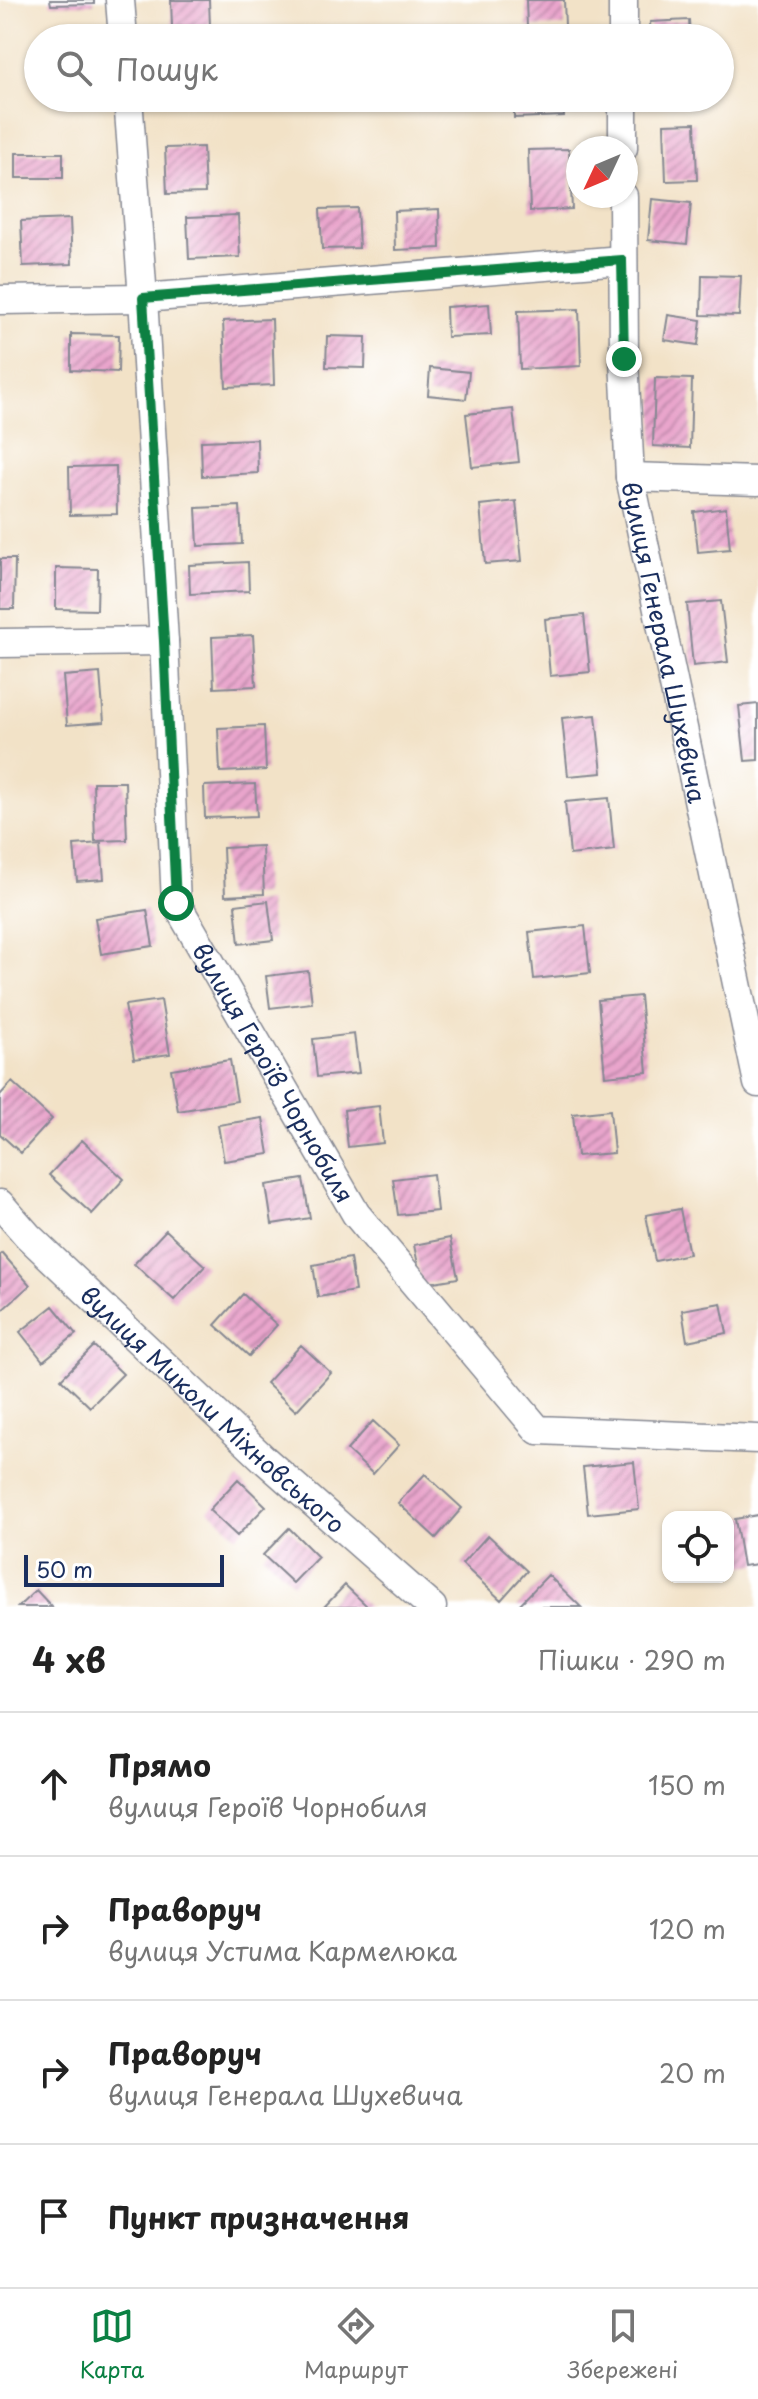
<!DOCTYPE html>
<html lang="uk">
<head>
<meta charset="utf-8">
<style>
  :root { --surface:#fff; --page:#f2f2f2; --text:#222; --muted:#767676; --line:#e0e0e0; --accent:#0b8043 }
  body { margin:0; font-family:"Playpen Sans",sans-serif; background:var(--page); color:var(--text) }
  .controls { position:absolute; right:24px; bottom:24px; display:grid; overflow:hidden; border-radius:16px; box-shadow:0 2px 6px #0004 }
  .controls button { width:72px; height:72px; display:grid; place-items:center; padding:0; border:0; border-bottom:2px solid var(--line); background:var(--surface); color:var(--text); font:40px sans-serif }
  .compass { position:absolute; left:566px; top:136px; width:72px; height:72px; border-radius:50%; background:var(--surface); box-shadow:0 2px 6px #0004; rotate:226deg }
  .scale { position:absolute; left:24px; bottom:20px; width:200px; box-sizing:border-box; padding-left:8px; border:4px solid #1b2f5e; border-top:0; font-size:22px; line-height:28px; white-space:nowrap; color:#1b2f5e; -webkit-text-stroke:6px #fff; paint-order:stroke }
  .stop { position:absolute; width:24px; height:24px; margin:-18px; border:6px solid #0b8043; border-radius:50%; background:#fff }
  .stop.end { background:#0b8043; border-color:#fff; box-shadow:0 2px 8px #0008 }
  .list { margin:0; padding:0; list-style:none }
  h2 { display:flex; justify-content:space-between; align-items:center; height:104px; margin:0; padding:0 32px; font-size:34px }
  h2 small { font-size:26px; font-weight:400; color:var(--muted) }
  .list li { display:grid; grid-template-columns:52px 1fr auto; gap:24px; align-items:center; box-sizing:border-box; height:144px; padding:0 32px; border-top:2px solid var(--line) }
  .list b { display:block; font-size:30px; white-space:nowrap }
  .list p { margin:0; font-size:26px; white-space:nowrap; color:var(--muted) }
  .list em { font-size:26px; font-style:normal; color:var(--muted) }
  .icon { flex:none; width:44px; height:44px; fill:none; stroke:currentColor; stroke-width:2; stroke-linecap:round; stroke-linejoin:round }
  .map { position:relative; flex:none; width:758px; height:1607px; overflow:hidden }
  .search { position:absolute; background:var(--surface); box-shadow:0 2px 6px #0004; left:24px; right:24px; top:24px; height:88px; display:flex; align-items:center; gap:20px; box-sizing:border-box; padding:0 28px; border-radius:44px; color:var(--muted); font-size:30px }
  .sheet { height:680px; background:var(--surface) }
  nav { display:flex; justify-content:space-around; align-items:center; box-sizing:border-box; height:112px; border-top:2px solid var(--line); background:var(--surface); font-size:22px; color:var(--muted) }
  nav a { display:grid; justify-items:center; gap:4px }
  nav .on { color:var(--accent) }
  .map>svg:first-child { display:block }
  .building { fill:url(#building-hatch) }
  .lines { fill:none; stroke-linecap:round; stroke-linejoin:round }
  .minor-casing { stroke:#868892; stroke-width:31 }
  .minor { stroke:#fff; stroke-width:28 }
  .route { stroke:#0b8043; stroke-width:10 }
  .labels { text-anchor:middle; dominant-baseline:central; stroke-width:8; stroke-linejoin:round; paint-order:stroke }
  .street-label { font-size:24px; fill:#1b2f5e; stroke:#fff }
</style>
</head>
<body>
<div class="map">
<svg width="758" height="1607" viewBox="0 0 758 1607">
  <defs>
    <pattern id="building-hatch" width="6" height="6" patternUnits="userSpaceOnUse" patternTransform="scale(2)"><rect width="6" height="6" fill="#e9a5cc"/><path d="M-1 1l2-2M0 6l6-6M5 7l2-2" fill="none" stroke="#bc87a9"/></pattern>
  </defs>
  <rect width="100%" height="100%" fill="#fff"/>
  <filter id="ink" filterUnits="userSpaceOnUse"><feTurbulence type="fractalNoise" baseFrequency=".0125" numOctaves="2"/><feDisplacementMap in="SourceGraphic" scale="16" xChannelSelector="R" yChannelSelector="G"/><feConvolveMatrix kernelMatrix="1 2 1 2 8 2 1 2 1" color-interpolation-filters="sRGB"/></filter>
  <filter id="wash" filterUnits="userSpaceOnUse"><feTurbulence type="fractalNoise" baseFrequency=".006" numOctaves="4" result="noise"/><feDisplacementMap in="SourceGraphic" scale="32" xChannelSelector="R" yChannelSelector="G"/><feGaussianBlur stdDeviation="1.8" result="paint"/><feColorMatrix in="noise" values="0 0 0 0 0 0 0 0 0 0 0 0 0 0 0 0 0 1.4 0 .05"/><feComposite in="paint" operator="in"/></filter>
  <g filter="url(#wash)">
    <rect width="100%" height="100%" fill="#f2e2c7"/>
    <g id="blocks">
      <path class="building" d="M50,0H94V4L51,5Z
        M171,0H209L210,26L172,27Z
        M526,0H564L565,26L527,27Z
        M689,20L690,38H651L650,22Z
        M514,98H563L564,116L514,118Z
        M695,123L697,180L666,181L664,124Z
        M203,147L205,193L167,194L165,148Z
        M569,149L572,209L530,211L528,150Z
        M16,153H63V178H16Z
        M652,199L691,203L687,244L648,240Z
        M357,208L359,248L322,249L320,209Z
        M439,209L440,248L395,250L394,211Z
        M238,215L240,257L189,259L187,217Z
        M70,219L72,264L23,266L21,221Z
        M702,275L741,276L739,316L701,315Z
        M489,304L491,335L447,337L446,307Z
        M579,309L581,366L520,369L518,311Z
        M668,315L701,320L698,345L664,340Z
        M272,319L274,385L226,387L223,321Z
        M71,334L119,335L118,372L71,370Z
        M327,336L366,337L365,368L326,367Z
        M430,368L469,372L466,399L428,395Z
        M655,378L692,379L690,448L653,446Z
        M513,409L519,462L472,467L466,414Z
        M257,439L258,473L202,476L201,441Z
        M116,466L117,514L70,515L69,467Z
        M516,501L522,561L485,564L480,505Z
        M240,506L242,544L198,546L196,508Z
        M726,508L730,549L698,552L694,512Z
        M0,559H15L14,609H0Z
        M248,562L249,591L190,594L189,565Z
        M56,568L98,569L97,610L56,609Z
        M721,601L728,662L693,666L687,604Z
        M584,615L590,672L550,676L545,619Z
        M253,635L256,686L214,688L212,637Z
        M100,673L104,722L67,725L63,676Z
        M758,704V760L745,761L739,706Z
        M596,715L602,773L568,776L562,718Z
        M264,726L266,770L220,772L218,728Z
        M93,782H125L127,840L95,841Z
        M255,784L257,816L205,818L204,786Z
        M609,798L614,850L570,855L565,802Z
        M101,843L104,879L77,881L74,845Z
        M262,846L264,894L225,896L223,848Z
        M268,901L273,940L239,944L235,905Z
        M147,910L153,946L101,954L95,918Z
        M585,926L590,973L534,979L529,932Z
        M308,971L312,1003L270,1008L266,976Z
        M640,996L647,1072L605,1076L598,1000Z
        M161,1000L170,1054L134,1059L125,1005Z
        M354,1034L359,1073L317,1077L313,1039Z
        M230,1060L237,1101L178,1111L171,1069Z
        M12,1082L52,1119L21,1153L0,1134V1095Z
        M379,1106L383,1143L348,1147L344,1110Z
        M610,1110L614,1153L577,1156L573,1114Z
        M263,1118L269,1154L224,1161L218,1125Z
        M82,1140L124,1179L92,1214L49,1175Z
        M433,1174L437,1211L398,1215L393,1179Z
        M303,1179L310,1218L272,1224L266,1185Z
        M680,1209L689,1254L655,1261L646,1215Z
        M166,1230L205,1266L174,1300L134,1264Z
        M450,1238L458,1278L422,1284L414,1245Z
        M2,1253L30,1285L0,1312V1255Z
        M350,1258L355,1291L318,1297L313,1265Z
        M243,1294L277,1325L249,1356L215,1325Z
        M721,1303L727,1333L687,1341L682,1310Z
        M53,1306L76,1334L43,1361L20,1332Z
        M301,1345L331,1373L296,1411L266,1383Z
        M94,1346L123,1374L90,1407L61,1379Z
        M373,1421L399,1445L373,1474L347,1450Z
        M634,1462L639,1509L588,1514L583,1467Z
        M425,1474L462,1508L436,1538L398,1503Z
        M238,1479L266,1506L237,1536L209,1510Z
        M758,1515V1564L743,1566L735,1519Z
        M289,1528L318,1557L293,1583L263,1555Z
        M488,1535L527,1571L501,1600L462,1564Z
        M548,1575L581,1607H517Z
        M345,1585L368,1607H324Z
        M36,1590L52,1607H18Z"/>
    </g>
  </g>
  <g filter="url(#ink)">
    <use href="#blocks" fill-opacity="0" stroke="#868892" stroke-width="2"/>
    <g class="lines">
      <g class="minor-casing">
        <g id="minor">
          <path d="M120,0L123,38"/>
          <path d="M623,38V0"/>
          <path id="s1" d="M128,98L143,298L164,641L176,903L356,1214L538,1430L758,1439"/>
          <path d="M623,148V98"/>
          <path id="s2" d="M623,196L624,359L630,477L758,1083"/>
          <path d="M0,300L143,298L622,260"/>
          <path d="M630,477L758,481"/>
          <path d="M0,643L164,641"/>
          <path id="s3" d="M0,1204L28,1236L266,1461L432,1607"/>
        </g>
      </g>
      <use href="#minor" class="minor"/>
    </g>
  </g>
  <g class="lines" filter="url(#ink)">
    <path class="route" d="M176,903L164,641L143,298L622,260L624,359"/>
  </g>
  <g class="labels">
    <g class="street-label">
      <text stroke="none"><textPath href="#s2" startOffset="450">вулиця Генерала Шухевича</textPath></text>
      <text stroke="none"><textPath href="#s1" startOffset="1002">вулиця Героїв Чорнобиля</textPath></text>
      <text stroke="none"><textPath href="#s3" startOffset="296">вулиця Миколи Міхновського</textPath></text>
    </g>
  </g>
</svg>
<div class="controls">
<button><svg class="icon" aria-label="locate" viewBox="0 0 24 24"><circle cx="12" cy="12" r="6"/><path d="M12 2v4M12 18v4M2 12h4M18 12h4"/></svg></button>
</div>
<svg class="compass" viewBox="-18 -18 36 36"><path d="M0-13l5 13h-10z" fill="#e53935"/><path d="M0 13l5-13h-10z" fill="#767676"/></svg>
<div class="scale">50 m</div>
<div class="stop" style="left:176px;top:903px"></div>
<div class="stop end" style="left:624px;top:359px"></div>
<div class="search"><svg class="icon" aria-label="search" viewBox="0 0 24 24"><circle cx="10" cy="10" r="6"/><path d="M15 15l6 6"/></svg>Пошук</div>
</div>
<section class="sheet">
<h2>4 хв<small>Пішки · 290 m</small></h2>
<ul class="list">
<li><svg class="icon" aria-label="ahead" viewBox="0 0 24 24"><path d="M12 20V5M6 11l6-6 6 6"/></svg><div><b>Прямо</b><p>вулиця Героїв Чорнобиля</p></div><em>150 m</em></li>
<li><svg class="icon" aria-label="right" viewBox="0 0 24 24"><path d="M7 20v-9h11M14 6l5 5-5 5"/></svg><div><b>Праворуч</b><p>вулиця Устима Кармелюка</p></div><em>120 m</em></li>
<li><svg class="icon" aria-label="right" viewBox="0 0 24 24"><path d="M7 20v-9h11M14 6l5 5-5 5"/></svg><div><b>Праворуч</b><p>вулиця Генерала Шухевича</p></div><em>20 m</em></li>
<li><svg class="icon" aria-label="arrive" viewBox="0 0 24 24"><path d="M6 21V4h12l-3 4 3 4H6"/></svg><div><b>Пункт призначення</b></div></li>
</ul>
</section>
<nav>
<a class="on"><svg class="icon" aria-label="map" viewBox="0 0 24 24"><path d="M3 6l6-2 6 2 6-2v14l-6 2-6-2-6 2zM9 4v14M15 6v14"/></svg>Карта</a>
<a><svg class="icon" aria-label="directions" viewBox="0 0 24 24"><path d="M12 3l9 9-9 9-9-9zM9 14v-3h6M13 9l2 2-2 2"/></svg>Маршрут</a>
<a><svg class="icon" aria-label="saved" viewBox="0 0 24 24"><path d="M7 4h10v16l-5-4-5 4z"/></svg>Збережені</a>
</nav>
</body>
</html>
